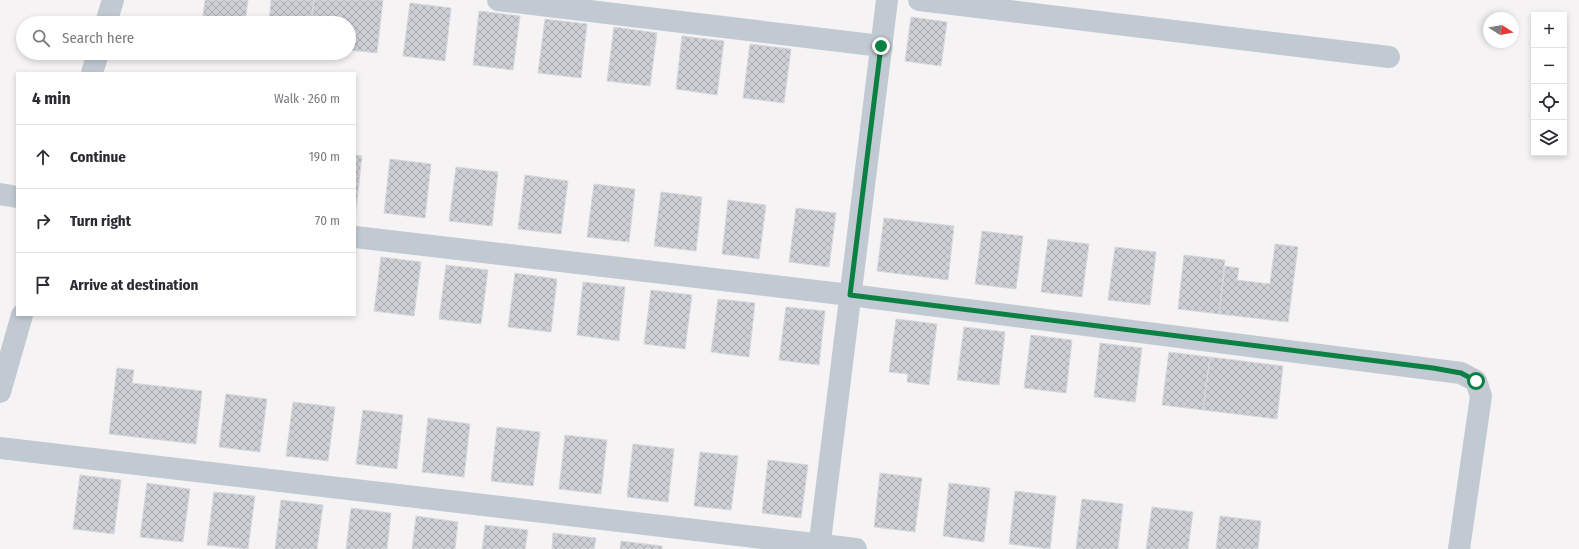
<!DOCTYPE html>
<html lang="en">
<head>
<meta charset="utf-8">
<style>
  :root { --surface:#fff; --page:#f2f2f3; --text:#2b2b33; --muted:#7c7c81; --line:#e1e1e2 }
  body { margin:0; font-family:"Fira Sans Condensed",sans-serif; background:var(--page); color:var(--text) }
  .controls { position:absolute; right:12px; top:12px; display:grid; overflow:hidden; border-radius:0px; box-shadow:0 2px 6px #0003 }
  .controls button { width:36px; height:36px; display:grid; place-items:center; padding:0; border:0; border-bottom:1px solid var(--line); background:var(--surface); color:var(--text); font:20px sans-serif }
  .compass { position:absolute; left:1483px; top:12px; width:36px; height:36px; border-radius:50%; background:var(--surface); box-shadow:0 2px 6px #0003; rotate:101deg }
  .stop { position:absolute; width:12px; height:12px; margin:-9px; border:3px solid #0b8043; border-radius:50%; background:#fff }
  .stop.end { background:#0b8043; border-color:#fff; box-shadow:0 1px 4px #0008 }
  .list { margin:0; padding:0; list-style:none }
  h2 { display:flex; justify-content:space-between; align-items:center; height:52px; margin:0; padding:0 16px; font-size:17px }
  h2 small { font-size:13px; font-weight:400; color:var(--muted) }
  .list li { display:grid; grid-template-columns:26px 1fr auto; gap:12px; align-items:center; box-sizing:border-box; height:64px; padding:0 16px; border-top:1px solid var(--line) }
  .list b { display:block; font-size:15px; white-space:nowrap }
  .list em { font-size:13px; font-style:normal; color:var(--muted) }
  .icon { flex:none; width:22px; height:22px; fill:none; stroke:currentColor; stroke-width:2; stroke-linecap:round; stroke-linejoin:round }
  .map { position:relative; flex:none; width:1579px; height:549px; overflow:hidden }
  .search { position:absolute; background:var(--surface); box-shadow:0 2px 6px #0003; left:16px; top:16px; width:340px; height:44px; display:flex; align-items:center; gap:10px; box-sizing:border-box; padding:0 14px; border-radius:22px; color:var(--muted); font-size:15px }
  .panel { position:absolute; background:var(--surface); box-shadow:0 2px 6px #0003; left:16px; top:72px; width:340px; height:244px; border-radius:0px }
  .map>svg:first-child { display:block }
  .building { fill:url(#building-cross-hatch); stroke:#d7d9de }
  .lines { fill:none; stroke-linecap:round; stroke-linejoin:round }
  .minor { stroke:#c1cad2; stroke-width:22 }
  .route { stroke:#0b8043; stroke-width:5 }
</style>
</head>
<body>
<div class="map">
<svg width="1579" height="549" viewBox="0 0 1579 549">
  <defs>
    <pattern id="building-cross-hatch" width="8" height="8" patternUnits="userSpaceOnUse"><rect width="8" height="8" fill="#cdcfd5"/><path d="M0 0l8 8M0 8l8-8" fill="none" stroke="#a8abb0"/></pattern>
  </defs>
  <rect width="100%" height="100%" fill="#f5f3f3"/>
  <path class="building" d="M205,0H248L245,23H202Z
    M271,0H314L311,23H269Z
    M314,0H383L377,53L349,50V23H311Z
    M410,3L451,8L445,61L403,56Z
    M479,11L520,16L513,70L473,65Z
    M911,17L947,22L941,66L905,61Z
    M545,19L587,24L581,78L538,73Z
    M614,27L657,33L650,86L607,81Z
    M682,36L724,41L717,95L676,89Z
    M750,44L791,49L784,103L743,98Z
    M355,155L362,156L356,209H355Z
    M390,159L431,164L425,218L384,213Z
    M456,167L498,172L492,226L449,221Z
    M525,175L568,181L561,234L518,229Z
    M594,184L635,189L629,242L587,237Z
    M661,192L702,197L696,251L654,246Z
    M728,200L766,205L759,259L722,254Z
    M796,208L836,213L829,267L789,262Z
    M884,218L954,226L948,280L877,271Z
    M982,231L1023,236L1016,289L975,284Z
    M1048,239L1089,244L1082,297L1041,292Z
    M1275,244L1298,247L1288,322L1219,314L1225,266L1239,268L1237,280L1270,284Z
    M1115,247L1156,252L1150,305L1108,300Z
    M1184,255L1225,260L1219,314L1178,309Z
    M381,257L421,262L414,316L374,311Z
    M446,265L488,270L481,324L439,319Z
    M515,273L557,279L551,332L508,327Z
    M583,282L625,287L619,341L577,335Z
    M651,290L692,295L685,349L644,344Z
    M718,299L755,303L749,357L711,352Z
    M786,307L825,311L819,365L779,360Z
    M896,319L937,324L929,385L907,382L908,374L889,372Z
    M964,327L1005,332L999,385L957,380Z
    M1031,335L1072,340L1066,393L1024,388Z
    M1100,343L1142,348L1135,402L1094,397Z
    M1169,352L1210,357L1203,410L1162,405Z
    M1210,357L1283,366L1277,419L1203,410Z
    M117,368L134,370L132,383L202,391L196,444L109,434Z
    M226,394L267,399L260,452L219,447Z
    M293,402L335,407L328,461L286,456Z
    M363,410L403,415L397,469L356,464Z
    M428,418L470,424L464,477L422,472Z
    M497,427L540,432L533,486L491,481Z
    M565,435L607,440L601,494L559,489Z
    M633,444L674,449L668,502L627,497Z
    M700,452L738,456L731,510L694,506Z
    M768,460L808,465L801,518L762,513Z
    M880,473L922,478L915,532L874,527Z
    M80,475L121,480L114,534L73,529Z
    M147,483L190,489L183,542L140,537Z
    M949,483L990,488L984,542L943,536Z
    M1015,491L1056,496L1050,549L1009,544Z
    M214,492L255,496L248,549L207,545Z
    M1082,499L1123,504L1118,549H1076Z
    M281,500L323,505L317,549H275Z
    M1152,507L1193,512L1188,549H1146Z
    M351,508L391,513L387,549H346Z
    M416,516L458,522L455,549H412Z
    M1220,516L1261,521L1258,549H1216Z
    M485,525L528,530L525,549H482Z
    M553,533L596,538L594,549H552Z
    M621,541L662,546V549H620Z"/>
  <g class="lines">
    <path class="minor" d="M498,0L881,46
      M919,0L1389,57
      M106,23L113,0
      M92,73L98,53
      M0,194L17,197
      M355,237L850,295L1461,373L1476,381L1481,396L1459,549
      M0,392L22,315
      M0,448L856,549
      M819,549L887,0"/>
  </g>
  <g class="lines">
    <path class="route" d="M881,46L850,295L1433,368L1461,373L1476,381"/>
  </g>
</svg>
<div class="controls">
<button>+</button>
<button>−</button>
<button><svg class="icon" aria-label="locate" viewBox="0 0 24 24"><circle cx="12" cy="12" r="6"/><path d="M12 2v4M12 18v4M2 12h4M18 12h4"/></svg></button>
<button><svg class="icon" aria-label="layers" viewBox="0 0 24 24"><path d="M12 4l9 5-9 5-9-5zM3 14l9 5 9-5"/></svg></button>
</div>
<svg class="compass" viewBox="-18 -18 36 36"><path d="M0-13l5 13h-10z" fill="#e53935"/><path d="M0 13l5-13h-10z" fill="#7c7c81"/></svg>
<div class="stop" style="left:1476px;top:381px"></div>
<div class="stop end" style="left:881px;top:46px"></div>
<div class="search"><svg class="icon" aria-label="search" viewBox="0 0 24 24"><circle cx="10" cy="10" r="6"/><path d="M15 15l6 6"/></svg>Search here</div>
<section class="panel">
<h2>4 min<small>Walk · 260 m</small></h2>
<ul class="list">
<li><svg class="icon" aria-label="ahead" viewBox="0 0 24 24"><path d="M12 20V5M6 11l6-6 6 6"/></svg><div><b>Continue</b></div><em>190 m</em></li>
<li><svg class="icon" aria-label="right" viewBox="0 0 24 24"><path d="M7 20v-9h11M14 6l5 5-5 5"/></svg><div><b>Turn right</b></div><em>70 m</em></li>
<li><svg class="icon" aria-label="arrive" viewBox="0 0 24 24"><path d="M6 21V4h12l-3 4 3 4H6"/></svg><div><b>Arrive at destination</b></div></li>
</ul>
</section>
</div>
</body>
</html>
